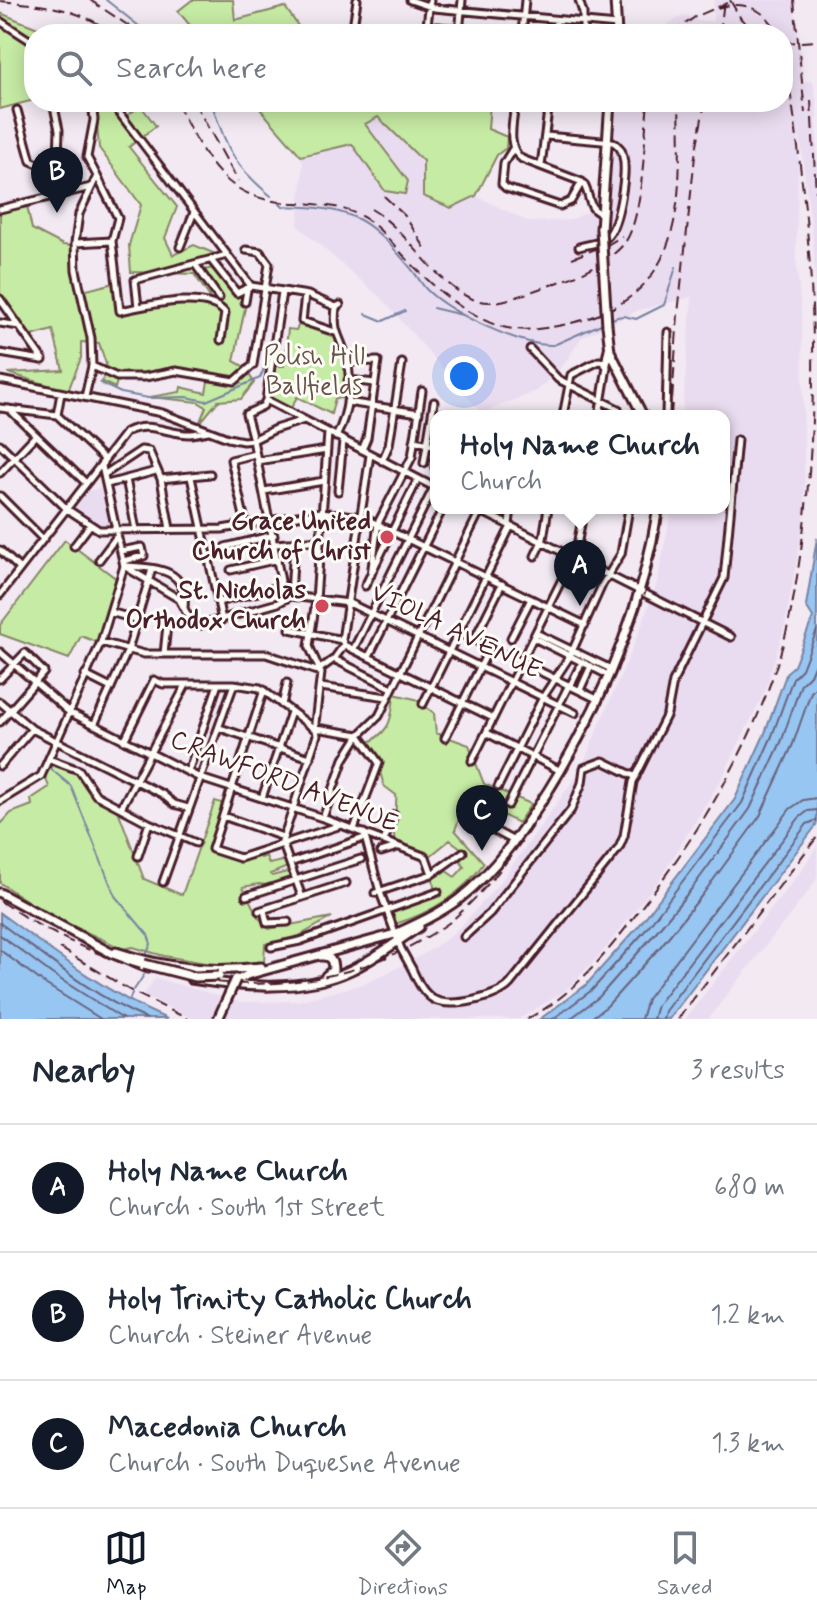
<!DOCTYPE html>
<html lang="en">
<head>
<meta charset="utf-8">
<style>
  :root { --surface:#fff; --page:#f6f6f7; --text:#1f2937; --muted:#747a83; --line:#e0e1e3; --accent:#111827 }
  body { margin:0; font-family:Mynerve,sans-serif; background:var(--page); color:var(--text) }
  .you { position:absolute; left:464px; top:376px; width:28px; height:28px; margin:-20px; border:6px solid #fff; border-radius:50%; background:#1a73e8; box-shadow:0 0 0 12px #1a73e833 }
  .badge { display:grid; place-items:center; width:52px; height:52px; border-radius:50%; background:var(--accent); color:#fff; font-size:26px; font-weight:700 }
  .pin { position:absolute; translate:-50% -66px; filter:drop-shadow(0 2px 4px #0008) }
  .pin::after { content:''; position:absolute; top:42px; width:28px; height:24px; background:inherit; clip-path:polygon(0 0,100% 0,50% 100%) }
  .popup { position:absolute; left:430px; top:410px; width:300px; height:104px; box-sizing:border-box; display:grid; place-content:center; border-radius:16px; background:var(--surface); filter:drop-shadow(0 2px 6px #0005); font-size:26px; white-space:nowrap; color:var(--muted) }
  .popup b { font-size:30px; color:var(--text) }
  .popup::after { content:''; position:absolute; left:50%; top:100%; margin-left:-16px; border:16px solid transparent; border-top-color:var(--surface) }
  .list { margin:0; padding:0; list-style:none }
  h2 { display:flex; justify-content:space-between; align-items:center; height:104px; margin:0; padding:0 32px; font-size:34px }
  h2 small { font-size:26px; font-weight:400; color:var(--muted) }
  .list li { display:grid; grid-template-columns:52px 1fr auto; gap:24px; align-items:center; box-sizing:border-box; height:128px; padding:0 32px; border-top:2px solid var(--line) }
  .list b { display:block; font-size:30px; white-space:nowrap }
  .list p { margin:0; font-size:26px; white-space:nowrap; color:var(--muted) }
  .list em { font-size:26px; font-style:normal; color:var(--muted) }
  .icon { flex:none; width:44px; height:44px; fill:none; stroke:currentColor; stroke-width:2; stroke-linecap:round; stroke-linejoin:round }
  .map { position:relative; flex:none; width:817px; height:1019px; overflow:hidden }
  .search { position:absolute; background:var(--surface); box-shadow:0 4px 20px #0003; left:24px; right:24px; top:24px; height:88px; display:flex; align-items:center; gap:20px; box-sizing:border-box; padding:0 28px; border-radius:32px; color:var(--muted); font-size:30px }
  .sheet { height:488px; background:var(--surface) }
  nav { display:flex; justify-content:space-around; align-items:center; box-sizing:border-box; height:112px; border-top:2px solid var(--line); background:var(--surface); font-size:22px; color:var(--muted) }
  nav a { display:grid; justify-items:center; gap:4px }
  nav .on { color:var(--accent) }
  .map>svg:first-child { display:block }
  .built { fill:#eadcf0 }
  .green { fill:#c6eba4; stroke:#888568; stroke-width:2 }
  .water { fill:#97c6f2; stroke:#7883a2; stroke-width:2 }
  .lines { fill:none; stroke-linecap:round; stroke-linejoin:round }
  .shore { stroke:#69627b; stroke-width:2 }
  .stream { stroke:#7883a2; stroke-width:2 }
  .minor-casing { stroke:#4a1f2b; stroke-width:11 }
  .major-casing { stroke:#4a1f2b; stroke-width:13 }
  .minor { stroke:#fdfcf7; stroke-width:5 }
  .major { stroke:#fdfcf7; stroke-width:7 }
  .rail { stroke:#4a1f2b; stroke-width:2; stroke-dasharray:12 6; stroke-linecap:butt }
  .minor-bridge-casing { stroke:#4a1f2b; stroke-width:11; stroke-linecap:butt }
  .major-bridge-casing { stroke:#4a1f2b; stroke-width:13; stroke-linecap:butt }
  .minor-bridge { stroke:#fdfcf7; stroke-width:5 }
  .major-bridge { stroke:#fdfcf7; stroke-width:7 }
  .poi-dot { fill:#d1495b; stroke:#fdfcf7; stroke-width:3 }
  .labels { text-anchor:middle; dominant-baseline:central; stroke-width:6; stroke-linejoin:round; paint-order:stroke }
  .park-label { font-size:26px; fill:#695249; stroke:#fdfcf7 }
  .poi-label { font-size:26px; font-weight:bold; fill:#4a1f2b; stroke:#fdfcf7; text-anchor:end }
  .street-label { font-size:26px; fill:#4a1f2b; stroke:#fdfcf7 }
</style>
</head>
<body>
<div class="map">
<svg width="817" height="1019" viewBox="0 0 817 1019">
  <rect width="100%" height="100%" fill="#f2e9f3"/>
  <filter id="ink" filterUnits="userSpaceOnUse"><feTurbulence type="fractalNoise" baseFrequency=".0125" numOctaves="2"/><feDisplacementMap in="SourceGraphic" scale="16" xChannelSelector="R" yChannelSelector="G"/><feConvolveMatrix kernelMatrix="1 2 1 2 8 2 1 2 1" color-interpolation-filters="sRGB"/></filter>
  <g filter="url(#ink)">
    <path class="built" d="M714,0H794L801,57L800,82L813,81L817,105V305L813,239L799,132L796,259L802,319L805,514L785,625L765,691L722,778L661,877L601,954L565,991L519,1019H193L143,995L156,978L239,1002L298,1001L364,984L414,960L444,941L463,924L501,881L580,771L639,632L657,582L672,508H724V416H682L692,297L639,310L581,338L564,364L537,391L482,413L382,299L298,226L303,166L301,156L352,144L385,191L408,181L365,124L378,117L423,161L450,208L476,196L529,222L570,220L588,212L603,211L612,116L630,103L783,102V34H660L667,24L686,15L698,21H713Z
      M107,487L115,528L97,527L70,508L82,492Z
      M817,846V878L808,892L708,1019H685L801,871Z"/>
    <path class="green" d="M192,0H233L235,20L285,7L303,33L309,34H197L178,11Z
      M0,13L53,34H34V100L0,109Z
      M95,102H105L120,120L141,106L156,126L129,147L177,207L165,238L173,255L194,245L213,253L197,271L214,268L231,291L243,294L245,308L234,361L245,367L254,383L241,399L218,401L199,424L206,407L198,402L150,397L180,392L181,387L206,393L208,381C185,357 148,376 119,374L115,388L102,382L106,364L99,343L81,342V358L68,391L8,373L63,370L53,330L28,337L0,295V212L27,206L32,229L63,245L73,246L79,292L114,283L119,312L185,302L211,306L209,296L194,274L131,272L129,245L141,205L99,148Z
      M254,102L490,103L488,129L507,137L506,148L497,155L476,196L451,208L423,196V161L378,117L365,124L408,181L405,194L385,191L352,144L301,156Z
      M301,321L334,334L345,358L346,399L335,398L331,414L297,397L290,410L268,399L271,366H284L288,329L296,330Z
      M65,540L118,580L99,643L81,636L69,659L0,634V625Z
      M394,694L415,699L434,713L436,733L469,745L484,784L531,804L518,823L468,797L455,830L484,863C462,894 431,913 395,924L390,911L435,897L433,878L446,871L455,877L464,867L460,859L465,851L450,840L430,856L395,840C390,824 398,811 396,795L384,786L379,768L361,747C388,733 392,725 394,694Z
      M51,764L78,772L119,813L144,879L182,895L215,801L224,804L209,851L240,861L259,855L261,858L266,856L269,864L287,860L290,866L270,874L272,876L291,871L293,879L272,886L259,884L243,887L258,917L269,929L332,917L299,936L265,944L264,962L223,966L164,956L133,947L123,949L47,914L0,883V822L2,823L11,813L32,805L31,799L49,787L44,774Z"/>
    <path class="water" d="M817,538V823L815,827L669,1019H540L586,985L638,927L735,799L765,733L787,672L794,666L813,617L806,606Z
      M0,913C53,952 106,993 167,1019H0Z"/>
    <g class="lines">
      <path class="shore" d="M0,923C46,957 94,997 147,1019
        M0,935L52,974L123,1019
        M0,950L45,984L101,1019
        M553,1019L592,990L644,932L742,803L772,736L793,678L802,669L817,630
        M570,1019L599,997L651,938L693,887L750,809L782,740L801,684L810,675L817,658
        M590,1019L607,1006L661,946L703,894L760,816L793,744L811,692L817,686
        M641,1019L647,999L790,809L803,800L817,798
        M653,1019L657,1005L799,818L808,811L817,810
        M663,1019L665,1011L807,824L817,820"/>
      <path class="stream" d="M106,0L149,34
        M211,102C228,149 231,163 271,196
        M280,204L282,206C309,207 336,207 360,220C380,231 398,253 413,271C418,277 422,285 427,290C450,313 522,347 554,345
        M433,308L462,315
        M366,314L383,321L405,311
        M556,344L617,317L624,316L636,319L664,305L676,267
        M100,383L121,393L148,398L187,397L206,401L260,378L265,366
        M51,763L52,770L71,786L115,896L148,935L151,944L147,953
        M134,990L144,975
        M129,1001L132,993"/>
      <g class="minor-casing">
        <path id="minor" d="M410,0L434,8L617,25
          M579,0L583,13V34
          M0,21L34,43
          M427,26L460,29
          M352,34L357,0
          M426,34L430,0
          M459,34L462,0
          M522,34L525,0
          M555,34L556,20
          M53,102L59,130L58,158L67,193
          M111,102L251,286L308,295L336,307L340,305
          M515,102C514,120 505,147 522,159L582,182C591,192 586,208 600,213
          M17,110L31,161L38,164L58,158
          M546,136L613,142C619,146 622,149 623,157C627,172 619,224 608,236C601,244 589,244 579,247
          M512,150L504,163L502,184L506,188L560,206L571,201L582,182
          M541,166L549,102
          M97,176L118,218L112,241L120,311C145,306 208,290 225,313L221,340
          M0,209L91,187
          M75,243L112,241
          M180,247L194,212
          M211,260L237,293L251,286
          M195,264L219,298
          M305,295L302,321L335,332
          M0,299L43,360
          M245,302L247,290
          M138,307L135,280L227,255
          M336,307C333,333 339,333 346,356C353,381 348,414 336,437
          M0,323L19,326
          M530,349L558,379L618,409
          M0,353L42,360
          M347,362L378,361L367,438L362,450
          M92,366L117,377H145L176,371L235,381L253,365L269,264L260,252L246,250
          M0,380L162,413L228,438L243,441L253,440L275,429L304,420
          M348,380L375,383
          M85,397L92,366L91,338L76,270L75,243L79,214L97,176L87,157L94,120L92,102
          M266,400L436,488
          M266,400L282,292
          M347,402L419,413
          M0,408L57,415L104,459
          M9,409L86,483
          M57,415L61,393
          M444,416L445,415
          M563,416L571,375L599,361L605,362L607,367L599,416
          M666,416L668,332
          M414,441L436,445
          M0,444L67,509L99,530L222,529L321,512L362,517L585,625
          M257,461L327,450
          M382,461L389,445L402,363
          M424,463L434,402
          M435,468L436,462
          M0,473L35,436
          M105,474L141,450L149,451L161,479L170,529
          M191,477L222,620
          M126,479L136,530
          M161,479L210,474
          M107,484L156,471
          M264,491L324,481
          M338,491L343,441
          M0,496L43,539
          M475,508L731,637
          M246,525L231,460L255,454
          M509,525L511,508
          M276,544L320,540
          M74,546L90,525
          M225,547L274,535
          M0,550L20,569
          M121,551L142,547L144,556L123,561
          M535,556L543,539L548,508
          M99,560L117,536
          M124,566L179,599L188,616L201,625L278,603L291,596L349,603L575,713
          M126,566C157,568 188,568 184,608
          M231,570L278,559
          M371,575L378,523L412,457L422,391
          M365,586L418,479
          M0,595L126,432C148,420 168,434 189,434C195,434 202,432 208,431
          M291,596L294,542
          M218,602L278,587L281,581L253,440L246,414L263,406L266,400
          M110,612L138,620
          M290,629L342,640
          M536,633L611,669
          M511,638L531,599
          M534,638L608,675
          M474,640L502,584
          M101,642L144,654H266L320,672
          M344,645L493,718
          M354,648L434,487
          M0,652L69,712L200,778L323,818L426,857L432,874
          M164,654L167,625
          M506,655L595,698
          M369,656L443,508
          M334,659L392,688
          M320,669L334,659L344,645L342,640L370,455
          M85,675L111,688
          M0,679L25,653L44,672L0,722
          M570,686L582,662
          M321,687L387,697
          M264,690L212,849L240,858L341,825
          M580,690L591,666
          M0,702L32,729L162,794L174,804L188,808
          M423,704L511,526
          M282,705L287,683
          M94,725L128,650L152,569
          M220,728L310,758
          M316,728L359,735L379,763L354,829
          M487,733L557,769
          M445,738L490,647L459,633
          M124,741L154,680L163,684H234L260,688L316,730
          M49,759L79,770L96,795L149,823L196,843
          M472,761L576,551L584,508
          M0,766L32,729
          M188,772L218,684
          M498,787L543,697L570,656L602,585L621,554L629,508
          M262,798L291,712
          M0,801L41,776L101,642L124,566L102,466L104,459
          M508,805L569,685
          M121,808L186,685
          M223,816L283,837
          M469,817L514,841
          M323,818L344,759L359,735L379,716L480,511
          M364,833L380,892L401,949
          M384,841L394,815
          M381,852L397,847
          M138,856L149,823
          M290,863L364,838
          M163,882L234,684
          M375,893L432,874L463,852
          M246,896L361,859
          M302,897L282,842L317,735L315,723L321,673L309,646L316,600L328,433
          M264,910L267,923L288,922
          M259,911L346,883
          M464,937L490,913L571,810L582,783L584,768L603,761L636,777
          M271,947L300,941L438,892
          M412,969C417,980 422,992 433,999C450,1009 497,998 510,984L619,848L624,836L633,782L667,714L673,682L724,578L737,440"/>
      </g>
      <g class="major-casing">
        <path id="major" d="M615,0L617,34
          M601,229L610,102
          M607,325L610,351L643,416
          M606,364L609,349
          M0,893L111,953L148,968
          M116,952C165,968 210,973 261,967
          M321,956C330,955 333,961 333,970L326,976
          M191,979C241,987 303,993 351,970C375,959 397,941 419,927
          M238,980L247,975L395,934C417,924 439,914 459,899C496,870 523,830 548,791C602,704 642,610 658,508"/>
      </g>
      <use href="#minor" class="minor"/>
      <use href="#major" class="major"/>
      <path class="rail" d="M90,0L141,34
        M730,0L741,19L759,34
        M794,0L805,113
        M0,1C46,6 75,6 114,34
        M717,8C743,0 766,8 778,34
        M671,34L695,17L727,3
        M720,34L724,0
        M783,43L817,41
        M811,100L817,212
        M176,102C207,160 222,201 296,203C321,204 345,206 366,219C381,229 393,244 405,257C428,281 450,303 480,318C510,334 535,331 567,324C688,298 681,201 679,102
        M194,102L238,181
        M384,196L405,216L425,248
        M371,209C407,230 431,277 466,296C490,309 513,298 536,290C563,281 604,267 623,245C644,221 644,136 648,102
        M572,258L609,244L622,236
        M671,416L678,314L695,156L705,102
        M0,901C135,994 313,1019 450,922C501,878 541,816 574,758C617,681 651,596 664,508
        M60,948L131,991L188,1019
        M527,1019C580,992 615,942 650,896C705,824 755,739 781,651C791,619 796,584 801,550C817,427 817,305 802,182C797,139 793,98 783,56
        M678,1019L817,837"/>
      <g class="minor-bridge-casing">
        <path id="minor-bridge" d="M401,949L412,969"/>
      </g>
      <g class="major-bridge-casing">
        <path id="major-bridge" d="M601,229L607,325
          M144,964L195,977L219,976
          M218,1019L236,979"/>
      </g>
      <use href="#minor-bridge" class="minor-bridge"/>
      <use href="#major-bridge" class="major-bridge"/>
    </g>
  </g>
  <g class="poi-dot">
    <circle cx="387" cy="537" r="8"/>
    <circle cx="322" cy="606" r="8"/>
  </g>
  <g class="labels">
    <g class="park-label">
      <text x="314" y="357">Polish Hill<tspan x="314" dy="30">Ballfields</tspan></text>
    </g>
    <g class="poi-label">
      <text x="371" y="522">Grace United<tspan x="371" dy="30">Church of Christ</tspan></text>
      <text x="306" y="591">St. Nicholas<tspan x="306" dy="30">Orthodox Church</tspan></text>
    </g>
    <g class="street-label">
      <text transform="translate(456 632) rotate(26)">VIOLA AVENUE</text>
      <text transform="translate(284 782) rotate(21)">CRAWFORD AVENUE</text>
    </g>
  </g>
</svg>
<div class="you"></div>
<div class="pin badge" style="left:580px;top:606px">A</div>
<div class="popup"><b>Holy Name Church</b>Church</div>
<div class="pin badge" style="left:57px;top:213px">B</div>
<div class="pin badge" style="left:482px;top:851px">C</div>
<div class="search"><svg class="icon" aria-label="search" viewBox="0 0 24 24"><circle cx="10" cy="10" r="6"/><path d="M15 15l6 6"/></svg>Search here</div>
</div>
<section class="sheet">
<h2>Nearby<small>3 results</small></h2>
<ul class="list">
<li><span class="badge">A</span><div><b>Holy Name Church</b><p>Church · South 1st Street</p></div><em>680 m</em></li>
<li><span class="badge">B</span><div><b>Holy Trinity Catholic Church</b><p>Church · Steiner Avenue</p></div><em>1.2 km</em></li>
<li><span class="badge">C</span><div><b>Macedonia Church</b><p>Church · South Duquesne Avenue</p></div><em>1.3 km</em></li>
</ul>
</section>
<nav>
<a class="on"><svg class="icon" aria-label="map" viewBox="0 0 24 24"><path d="M3 6l6-2 6 2 6-2v14l-6 2-6-2-6 2zM9 4v14M15 6v14"/></svg>Map</a>
<a><svg class="icon" aria-label="directions" viewBox="0 0 24 24"><path d="M12 3l9 9-9 9-9-9zM9 14v-3h6M13 9l2 2-2 2"/></svg>Directions</a>
<a><svg class="icon" aria-label="saved" viewBox="0 0 24 24"><path d="M7 4h10v16l-5-4-5 4z"/></svg>Saved</a>
</nav>
</body>
</html>
